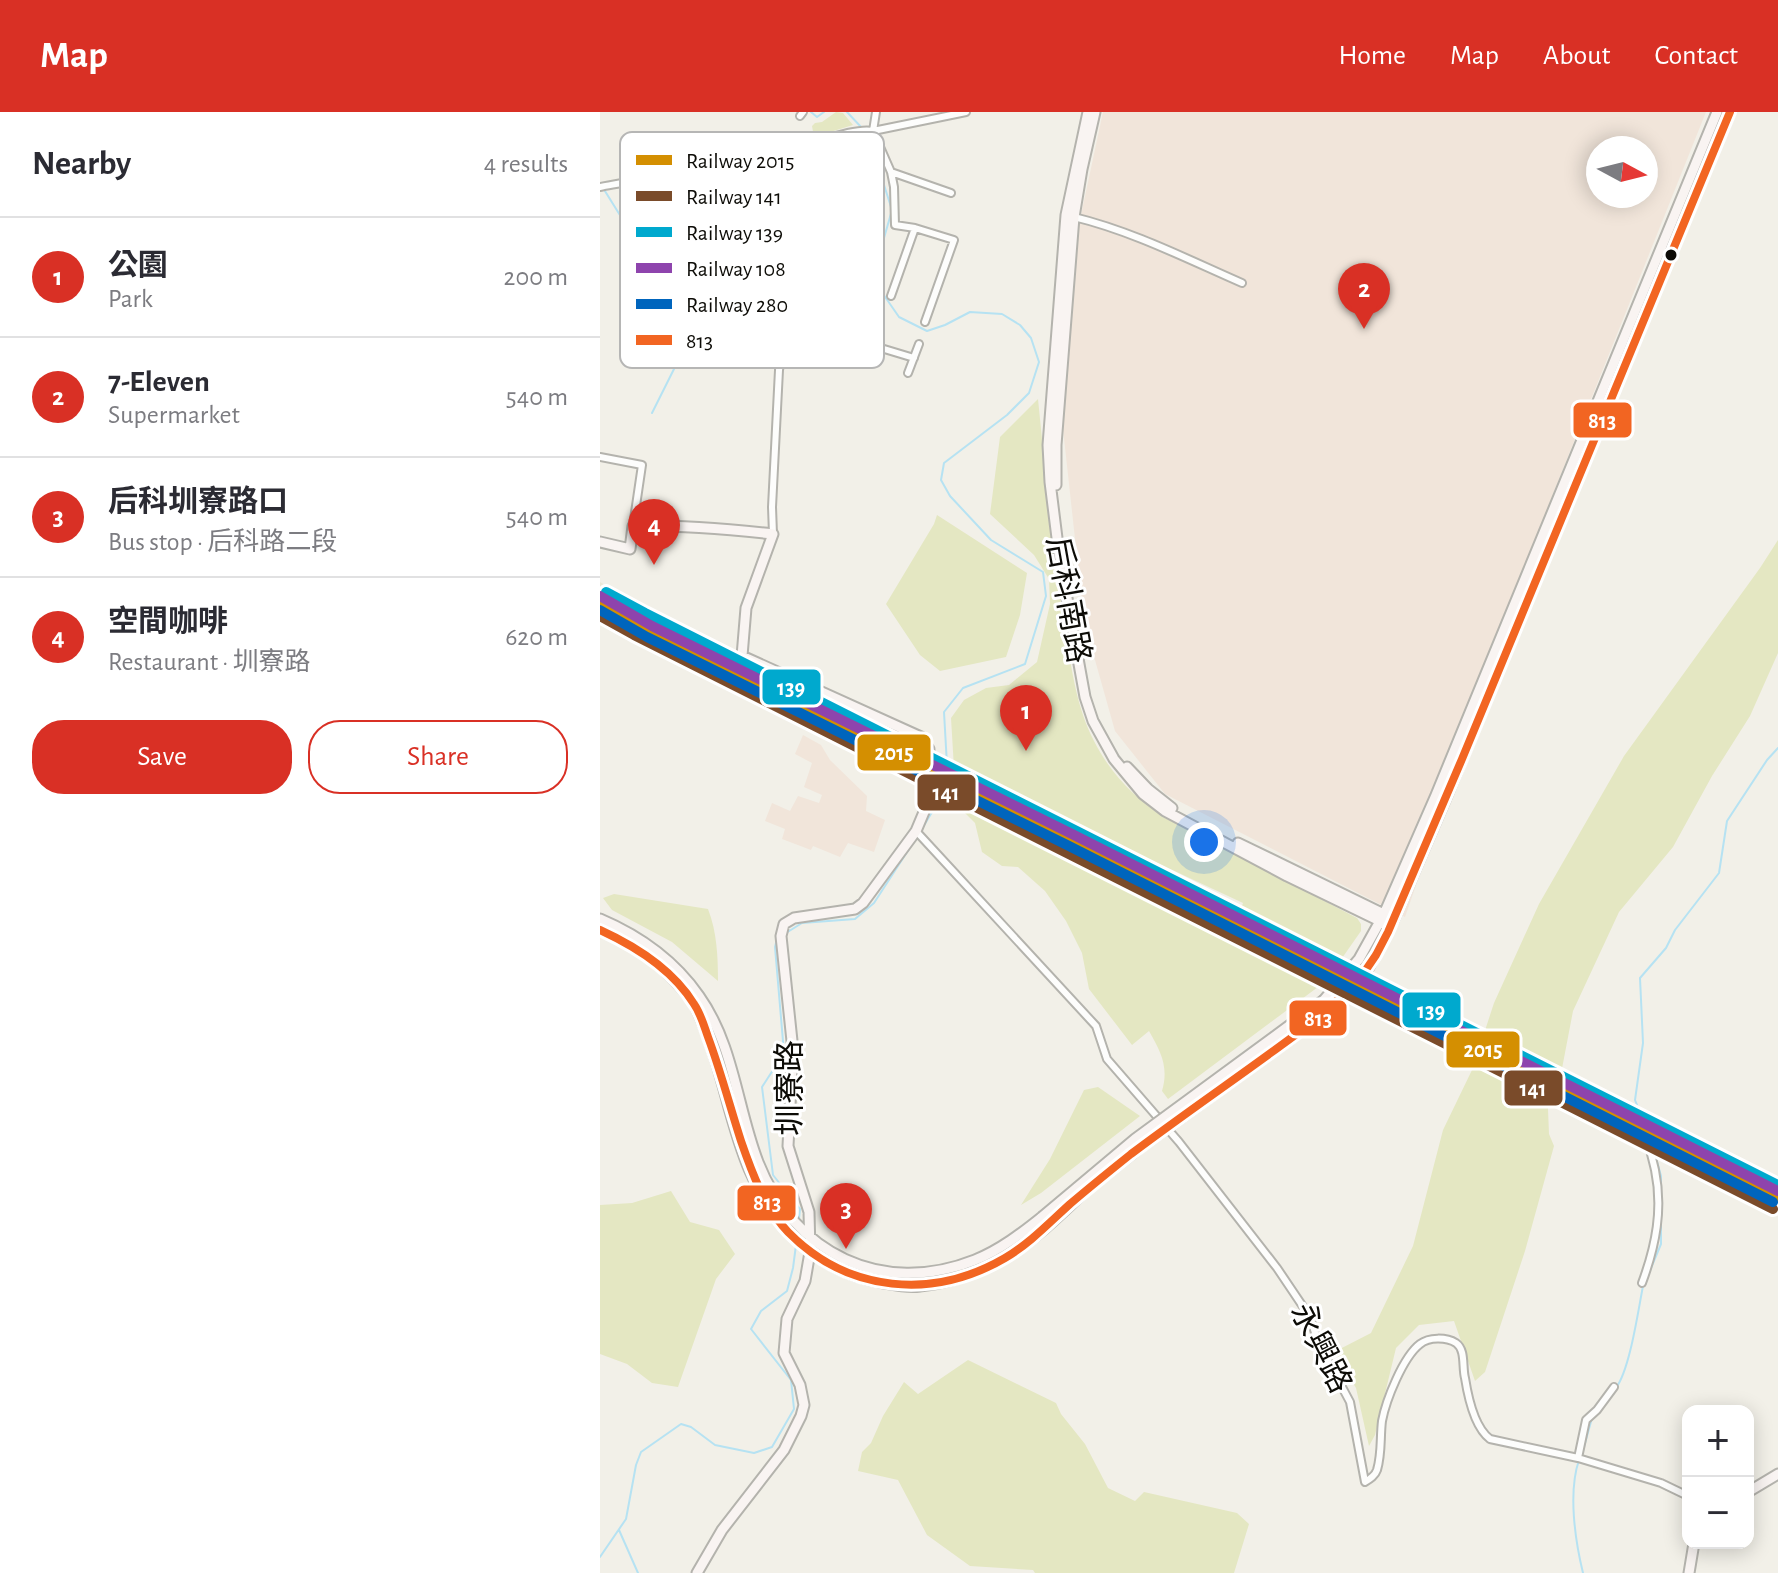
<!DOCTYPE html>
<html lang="en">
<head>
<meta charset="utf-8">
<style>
  :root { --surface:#fff; --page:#f7f7f7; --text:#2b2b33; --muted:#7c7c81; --line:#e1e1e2; --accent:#d93025 }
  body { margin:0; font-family:"Alegreya Sans","Noto Sans TC",sans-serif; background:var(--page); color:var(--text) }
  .controls { position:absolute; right:24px; bottom:24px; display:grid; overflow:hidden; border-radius:16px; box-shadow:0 4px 20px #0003 }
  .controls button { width:72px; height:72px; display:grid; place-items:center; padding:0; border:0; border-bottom:2px solid var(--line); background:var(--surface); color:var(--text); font:40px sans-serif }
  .compass { position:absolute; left:986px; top:24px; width:72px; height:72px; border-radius:50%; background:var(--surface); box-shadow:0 4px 20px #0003; rotate:97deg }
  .you { position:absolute; left:604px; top:730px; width:28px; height:28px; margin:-20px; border:6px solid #fff; border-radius:50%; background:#1a73e8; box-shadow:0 0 0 12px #1a73e833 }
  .badge { display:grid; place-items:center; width:52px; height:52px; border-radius:50%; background:var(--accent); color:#fff; font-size:26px; font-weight:700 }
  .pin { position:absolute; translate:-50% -66px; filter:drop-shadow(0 2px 4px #0008) }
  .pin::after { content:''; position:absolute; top:42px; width:28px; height:24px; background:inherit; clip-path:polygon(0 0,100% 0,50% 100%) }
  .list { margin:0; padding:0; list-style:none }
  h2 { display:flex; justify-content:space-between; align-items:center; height:104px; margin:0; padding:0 32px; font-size:34px }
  h2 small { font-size:26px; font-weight:400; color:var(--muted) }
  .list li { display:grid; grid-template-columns:52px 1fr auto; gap:24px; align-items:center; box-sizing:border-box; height:120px; padding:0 32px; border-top:2px solid var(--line) }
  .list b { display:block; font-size:30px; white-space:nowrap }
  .list p { margin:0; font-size:26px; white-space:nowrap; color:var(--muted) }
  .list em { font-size:26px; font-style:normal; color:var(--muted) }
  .actions { display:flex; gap:16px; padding:24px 32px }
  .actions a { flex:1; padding:18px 0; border:2px solid var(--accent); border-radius:32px; text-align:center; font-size:28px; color:var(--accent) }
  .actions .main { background:var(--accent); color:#fff }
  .map { position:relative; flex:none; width:1178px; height:1461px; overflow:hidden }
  header { display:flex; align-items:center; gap:48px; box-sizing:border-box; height:112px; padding:0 40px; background:var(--accent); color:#fff }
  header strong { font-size:38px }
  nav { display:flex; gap:44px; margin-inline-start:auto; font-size:28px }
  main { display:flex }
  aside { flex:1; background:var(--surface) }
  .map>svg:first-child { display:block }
  .built { fill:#eae8d7 }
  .industrial { fill:#f1e5da; fill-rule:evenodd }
  .green { fill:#e4e7c2 }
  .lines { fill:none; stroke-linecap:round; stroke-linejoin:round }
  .stream { stroke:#b6e2f2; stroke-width:2 }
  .street-casing { stroke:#b4b3ad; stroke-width:10 }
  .secondary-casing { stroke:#b4b3ad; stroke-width:13 }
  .street { stroke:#fdfdfc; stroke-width:6 }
  .secondary { stroke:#f9f4f2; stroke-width:9 }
  .secondary-bridge-casing { stroke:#b4b3ad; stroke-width:13; stroke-linecap:butt }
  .secondary-bridge { stroke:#f9f4f2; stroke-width:9 }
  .bus-1-casing { stroke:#fff; stroke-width:14 }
  .bus-1 { stroke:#f26522; stroke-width:8 }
  .rail-1-casing { stroke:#fff; stroke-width:16 }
  .rail-2-casing { stroke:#fff; stroke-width:16 }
  .rail-3-casing { stroke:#fff; stroke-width:16 }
  .rail-4-casing { stroke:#fff; stroke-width:16 }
  .rail-5-casing { stroke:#fff; stroke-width:16 }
  .rail-1 { stroke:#d48f01; stroke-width:10 }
  .rail-2 { stroke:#7a4b2a; stroke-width:10 }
  .rail-3 { stroke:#00a9ce; stroke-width:10 }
  .rail-4 { stroke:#8e44ad; stroke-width:10 }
  .rail-5 { stroke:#0065bd; stroke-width:10 }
  .bus-dot { fill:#0d0c07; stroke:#fff; stroke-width:3 }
  .labels { text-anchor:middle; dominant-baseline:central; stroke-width:6; stroke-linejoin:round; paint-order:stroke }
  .street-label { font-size:32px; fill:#0d0c07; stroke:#fff }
  .key { fill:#fff; stroke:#b6b6b5; stroke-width:2 }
  .key-label { font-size:22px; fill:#0d0c07 }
  .line-badge { stroke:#fff; stroke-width:3 }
  .badge-label { font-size:22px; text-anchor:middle; font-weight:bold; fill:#fff }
</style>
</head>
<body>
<header>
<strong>Map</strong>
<nav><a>Home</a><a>Map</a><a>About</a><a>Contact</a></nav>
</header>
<main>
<aside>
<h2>Nearby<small>4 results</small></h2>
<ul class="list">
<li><span class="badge">1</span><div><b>公園</b><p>Park</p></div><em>200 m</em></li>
<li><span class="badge">2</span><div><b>7-Eleven</b><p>Supermarket</p></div><em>540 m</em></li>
<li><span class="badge">3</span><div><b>后科圳寮路口</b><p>Bus stop · 后科路二段</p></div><em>540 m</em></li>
<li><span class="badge">4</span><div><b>空間咖啡</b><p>Restaurant · 圳寮路</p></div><em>620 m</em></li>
</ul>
<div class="actions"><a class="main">Save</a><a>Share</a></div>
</aside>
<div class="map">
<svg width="1178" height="1461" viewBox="0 0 1178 1461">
  <rect width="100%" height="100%" fill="#f2f0e8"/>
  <path class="built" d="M0,470L60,505L97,522L189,577L187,596L110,552L77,536L62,537L0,511Z"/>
  <path class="industrial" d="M503,0H1106L951,387L805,805L565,682L515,619L484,509L463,317L475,131ZM998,36H1046V84H998Z
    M203,623L221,633L230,648L267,684L266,699L285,708L274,740L248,731L240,745L213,734L211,738L182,727L185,717L165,709L172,691L190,699L198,684L219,691L222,683L204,675L212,651L195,642Z"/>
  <path class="green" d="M236,0L243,1L253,13L214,25L212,14L215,11L222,10Z
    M438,287C446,366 453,445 466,523C472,560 477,596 494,629C510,661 534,685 563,705L757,806L761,812V819L733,859L722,872L568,987L562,979C569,955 561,940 549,919L532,933L489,877L482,841L466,809L445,779L418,755L402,754L382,740L375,711L352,688L355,680L434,726L631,824L643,791L354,656L351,606L364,588L386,576L409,573L437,550L450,492L449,467L434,443L390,402L400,325Z
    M337,403L427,461L420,503L406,545L340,559L320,543L286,492L334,412Z
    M1178,428V541L1150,604L1112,664L1073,735L1019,800L973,899L960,967L920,946L914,957L947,972L949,1022L954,1034L925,1139L885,1260L875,1269L854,1209L819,1213L796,1236L775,1323L769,1334L756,1276L734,1240L771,1221L813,1134L843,1018L872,958L894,891L939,792L1024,644L1160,456Z
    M14,782L108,797C117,820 118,845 118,869L72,830L12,798L3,786Z
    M498,975L540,1004L441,1081L421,1093L450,1047L484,978Z
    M71,1079L90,1110L119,1118L135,1142L116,1167L78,1275L52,1271L27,1252L0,1242V1093L32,1091Z
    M368,1248L456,1291L461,1302L485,1332L508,1376L535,1389L544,1380L637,1401L649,1412L634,1461H435L433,1458L370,1454L327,1423L298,1368L258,1359L262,1340L271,1331L283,1304L304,1270L318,1282Z"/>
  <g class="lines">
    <path class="stream" d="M211,0L217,5L224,0
      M247,0L262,16
      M266,21L269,26L292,98L276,154L281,179L299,205L327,219L345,213L370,200L402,202L420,213L431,226L439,250L429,281L407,303L344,351L341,368L350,384L391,428L443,460L446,484L425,552L363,576L344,600L347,653
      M0,71L23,108L78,241L77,251L52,301
      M323,715L343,682L345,670
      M186,821L202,811L255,807L274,791L309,737
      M177,827L175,835L184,941L162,975L173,1063L200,1097L199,1107
      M1041,1003L1035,988L1043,931L1040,866L1066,836L1075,818L1119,761L1127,709L1167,648L1178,636
      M1049,1161L1061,1132V1064L1053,1035
      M1016,1276C1030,1257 1038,1199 1043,1174
      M982,1342L992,1306
      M979,1348C968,1380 975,1428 983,1461
      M19,1418L38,1461
      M0,1445L26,1407L36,1353L41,1340L81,1312L91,1315L115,1333L154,1341L172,1335L194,1297L191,1268L151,1217L161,1199L187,1179L193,1156L196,1133"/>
    <g class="street-casing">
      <path id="street" d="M276,0L273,19L291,60L294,75L295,113L315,116L354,128L325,210
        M200,4L203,0
        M291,60L351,81
        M0,75C27,70 53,65 79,61C118,56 157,45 195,36C214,32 255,15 273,19L366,0
        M474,105C532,119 587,147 642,171
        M291,184L315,116
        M308,261L319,232
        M0,345L42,353L33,414
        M173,422L172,395L179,258L188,208L314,246
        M316,719L496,914L507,947L579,1030L677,1156L710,1205L718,1230L750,1290L765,1370C770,1367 775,1364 777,1358C782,1341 780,1325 782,1309C786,1288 803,1245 820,1232C829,1225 846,1225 856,1231C866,1238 862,1255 865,1266C868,1285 874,1315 890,1327L978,1346L1061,1371L1088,1384
        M1178,1073L992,982L986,997L1178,1094
        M1042,1171C1056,1133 1063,1097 1055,1058C1051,1041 1046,1024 1043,1008
        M978,1346L986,1308L997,1298L1014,1275"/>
    </g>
    <g class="secondary-casing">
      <path id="secondary" d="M488,0L466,103L448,333L450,370L459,442L485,585L493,609L514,647L543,682L565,699L687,764L790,814
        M456,373V333L474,105L482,57L495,0
        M0,430L30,437L33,414C80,413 126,417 173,422L146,496L142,544L321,625L329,637L328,679L324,700L316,719L263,791L255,797L194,806L184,812L181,824L192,929V955L188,1034L209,1100L210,1140L205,1169L187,1207L184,1241L200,1273L204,1293L201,1304L184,1338L122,1418L97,1461
        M527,655L548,677L572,696
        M638,731L794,807
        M0,807C40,824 74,848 99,884C134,933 137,996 158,1050C194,1142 282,1185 375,1148C400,1138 422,1121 442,1105
        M0,818C33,832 55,847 79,873C84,879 91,885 94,892C98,899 101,907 104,914C123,961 130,1013 150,1059C176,1118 220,1160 284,1171C295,1173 308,1176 320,1174C350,1171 379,1160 406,1145C437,1127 463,1099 490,1075
        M724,888L759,847L784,802L836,683L1117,0
        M731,897L769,855L794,807L846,686L1015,274L1130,0
        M1148,1380L1178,1362
        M1089,1461L1094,1431"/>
    </g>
    <use href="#street" class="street"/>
    <use href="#secondary" class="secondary"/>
    <g class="secondary-bridge-casing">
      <path id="secondary-bridge" d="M490,1075L542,1034L731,897
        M442,1105L535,1027L724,888"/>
    </g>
    <use href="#secondary-bridge" class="secondary-bridge"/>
    <g class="bus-1-casing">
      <path id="bus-1" d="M0,818C35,834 73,858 94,892C101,902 104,914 108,925C121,960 130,995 141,1029C152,1061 165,1096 188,1120C248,1181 333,1188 405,1146C429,1132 449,1111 470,1092C490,1075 511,1058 531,1042C592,996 656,953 718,906L759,868L776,843L788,820L862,647L1130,0"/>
    </g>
    <use href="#bus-1" class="bus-1"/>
    <g class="rail-1-casing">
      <path id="rail-1" d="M0,490L39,512L1178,1086"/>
    </g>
    <g class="rail-2-casing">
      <path id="rail-2" d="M0,504L34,523L1173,1097"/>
    </g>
    <g class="rail-3-casing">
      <path id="rail-3" d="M6,480L45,501L1178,1073"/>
    </g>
    <g class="rail-4-casing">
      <path id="rail-4" d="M0,484L52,514L474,723L1178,1079"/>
    </g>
    <g class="rail-5-casing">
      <path id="rail-5" d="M0,498L47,525L469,734L1173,1090"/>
    </g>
    <use href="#rail-1" class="rail-1"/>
    <use href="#rail-2" class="rail-2"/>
    <use href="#rail-3" class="rail-3"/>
    <use href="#rail-4" class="rail-4"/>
    <use href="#rail-5" class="rail-5"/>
  </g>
  <circle class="bus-dot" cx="1071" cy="143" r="7"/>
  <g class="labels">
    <g class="street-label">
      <text transform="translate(468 488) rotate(80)">后科南路</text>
      <text transform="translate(190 976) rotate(-90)">圳寮路</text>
      <text transform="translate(721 1236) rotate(63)">永興路</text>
    </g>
  </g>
  <rect x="20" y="20" width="264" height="236" rx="12" class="key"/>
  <rect x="36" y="43" width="36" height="10" fill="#d48f01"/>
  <rect x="36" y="79" width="36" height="10" fill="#7a4b2a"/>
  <rect x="36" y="115" width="36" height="10" fill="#00a9ce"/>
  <rect x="36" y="151" width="36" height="10" fill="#8e44ad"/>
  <rect x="36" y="187" width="36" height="10" fill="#0065bd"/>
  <rect x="36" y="223" width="36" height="10" fill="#f26522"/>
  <g class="key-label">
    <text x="86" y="56">Railway 2015</text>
    <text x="86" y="92">Railway 141</text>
    <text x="86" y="128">Railway 139</text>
    <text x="86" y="164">Railway 108</text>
    <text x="86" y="200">Railway 280</text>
    <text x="86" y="236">813</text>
  </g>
  <g class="line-badge">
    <rect x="972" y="289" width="61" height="38" rx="8" fill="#f26522"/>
    <rect x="161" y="556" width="61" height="38" rx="8" fill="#00a9ce"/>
    <rect x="256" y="621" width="76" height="39" rx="8" fill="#d48f01"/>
    <rect x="316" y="661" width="61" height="39" rx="8" fill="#7a4b2a"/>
    <rect x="801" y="879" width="61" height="38" rx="8" fill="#00a9ce"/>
    <rect x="688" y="887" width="60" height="38" rx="8" fill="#f26522"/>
    <rect x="845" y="918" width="76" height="39" rx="8" fill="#d48f01"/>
    <rect x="903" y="957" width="61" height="38" rx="8" fill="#7a4b2a"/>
    <rect x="136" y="1072" width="61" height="38" rx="8" fill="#f26522"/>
  </g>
  <g class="badge-label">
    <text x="1002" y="316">813</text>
    <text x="191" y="583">139</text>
    <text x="294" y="648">2015</text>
    <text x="346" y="688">141</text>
    <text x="831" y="906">139</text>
    <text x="718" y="914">813</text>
    <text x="883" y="945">2015</text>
    <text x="933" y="984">141</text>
    <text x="167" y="1098">813</text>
  </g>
</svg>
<div class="controls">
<button>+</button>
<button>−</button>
</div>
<svg class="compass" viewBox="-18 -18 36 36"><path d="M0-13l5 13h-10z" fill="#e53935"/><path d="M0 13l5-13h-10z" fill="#7c7c81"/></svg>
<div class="you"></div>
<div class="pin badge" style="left:426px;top:639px">1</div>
<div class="pin badge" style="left:764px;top:217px">2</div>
<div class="pin badge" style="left:246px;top:1137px">3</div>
<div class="pin badge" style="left:54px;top:453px">4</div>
</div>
</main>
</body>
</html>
